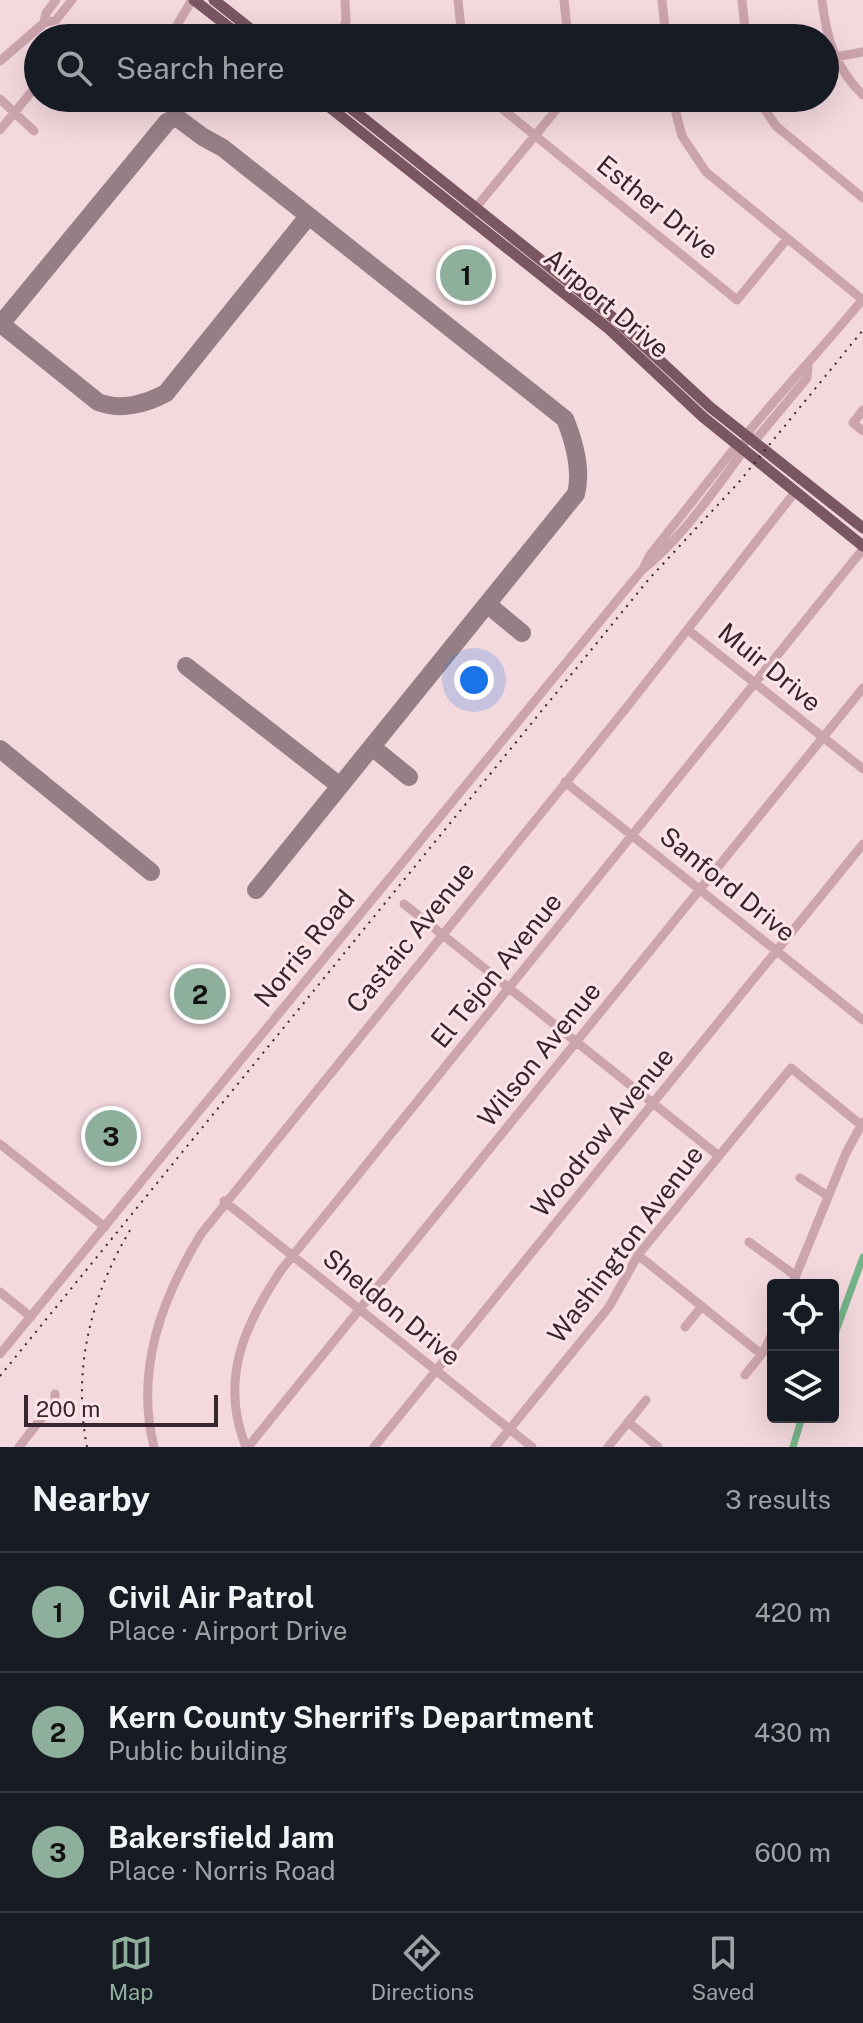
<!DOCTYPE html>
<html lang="en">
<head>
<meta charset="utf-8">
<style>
  :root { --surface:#171b24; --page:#242831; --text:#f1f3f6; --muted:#9ea1a6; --line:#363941; --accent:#8faf9d }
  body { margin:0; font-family:"Public Sans",sans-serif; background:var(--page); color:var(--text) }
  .controls { position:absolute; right:24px; bottom:24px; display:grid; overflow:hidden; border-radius:8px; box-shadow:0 8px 32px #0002 }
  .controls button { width:72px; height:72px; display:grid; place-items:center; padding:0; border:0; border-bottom:2px solid var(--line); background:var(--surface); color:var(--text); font:40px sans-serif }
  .scale { position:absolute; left:24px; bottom:20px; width:194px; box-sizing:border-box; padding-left:8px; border:4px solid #37262d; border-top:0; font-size:22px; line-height:28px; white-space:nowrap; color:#37262d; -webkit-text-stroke:6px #fbe5e9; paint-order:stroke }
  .you { position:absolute; left:474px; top:680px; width:28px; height:28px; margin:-20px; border:6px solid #fff; border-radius:50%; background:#1a73e8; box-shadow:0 0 0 12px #1a73e833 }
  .badge { display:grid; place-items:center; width:52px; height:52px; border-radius:50%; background:var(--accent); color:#111; font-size:26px; font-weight:700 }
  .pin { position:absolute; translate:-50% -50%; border:4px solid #fff; box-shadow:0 2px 8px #0006 }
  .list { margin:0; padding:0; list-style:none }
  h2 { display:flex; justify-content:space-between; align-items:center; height:104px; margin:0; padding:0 32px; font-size:34px }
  h2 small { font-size:26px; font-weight:400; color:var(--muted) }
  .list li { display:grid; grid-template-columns:52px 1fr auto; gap:24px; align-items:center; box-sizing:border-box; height:120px; padding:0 32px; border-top:2px solid var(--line) }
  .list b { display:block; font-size:30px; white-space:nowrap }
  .list p { margin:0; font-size:26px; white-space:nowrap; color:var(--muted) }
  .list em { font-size:26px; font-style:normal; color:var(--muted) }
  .icon { flex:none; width:44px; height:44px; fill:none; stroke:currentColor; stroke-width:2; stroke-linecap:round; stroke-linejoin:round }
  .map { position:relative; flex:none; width:863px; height:1447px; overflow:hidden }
  .search { position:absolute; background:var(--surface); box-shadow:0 8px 32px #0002; left:24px; right:24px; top:24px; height:88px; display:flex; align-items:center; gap:20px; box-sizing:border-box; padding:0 28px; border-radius:44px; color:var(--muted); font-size:30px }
  .sheet { height:464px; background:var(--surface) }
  nav { display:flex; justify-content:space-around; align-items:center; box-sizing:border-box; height:112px; border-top:2px solid var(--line); background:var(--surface); font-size:22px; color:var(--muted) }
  nav a { display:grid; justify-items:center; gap:4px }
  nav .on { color:var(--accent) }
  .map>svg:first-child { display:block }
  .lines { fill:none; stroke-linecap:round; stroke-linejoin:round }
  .canal { stroke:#75b389; stroke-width:7 }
  .taxiway { stroke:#957f85; stroke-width:18 }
  .minor { stroke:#cca4ae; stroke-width:9 }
  .major { stroke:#7a5663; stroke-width:11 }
  .rail { stroke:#37262d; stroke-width:2; stroke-dasharray:2 6; stroke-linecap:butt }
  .labels { text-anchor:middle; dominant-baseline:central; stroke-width:6; stroke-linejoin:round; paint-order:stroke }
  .street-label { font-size:26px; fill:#37262d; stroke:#fbe5e9 }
</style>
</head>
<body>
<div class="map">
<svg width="863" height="1447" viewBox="0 0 863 1447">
  <rect width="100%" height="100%" fill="#f3d8dd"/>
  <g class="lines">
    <path class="canal" d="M833,1339L863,1257
      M793,1447L802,1417"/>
    <path class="taxiway" d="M1,324L98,402C120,411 146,404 166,393L302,224L306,219L314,220
      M0,325L167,122L176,117L203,137L223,148L565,419C574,441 582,471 576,494L256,890
      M487,604L522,633
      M186,666L340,786
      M372,747L409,777
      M0,749L151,872"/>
    <path class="minor" d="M56,0L46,13L44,23L56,20L72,0
      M458,0L462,38
      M564,0L568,38
      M662,0L666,38
      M742,0L746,38
      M822,0C826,37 835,68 863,95
      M94,38L174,30L192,0
      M340,38L346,21L345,0
      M825,59L863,52
      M0,61L44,23
      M489,98L737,300L787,239
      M672,98L682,136L706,172L863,300
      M757,98L776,126L863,198
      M0,99L34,131
      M0,130L38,84
      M468,217L566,98
      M863,410L853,423L863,431
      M748,438H757L807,378L808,366
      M644,567L650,555L733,450C743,447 748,441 750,430C787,385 826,344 863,299
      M688,630L863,769
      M565,782L863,1020
      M404,904L719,1156
      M0,1144L105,1227
      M800,1178L828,1196
      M224,1201L532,1447
      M749,1242L796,1276
      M638,1255L761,1354
      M792,1285L846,1153L863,1122
      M0,1292L31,1317
      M685,1327L702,1306
      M0,1354L642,570C681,539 710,496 739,457L740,448
      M745,1375L764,1351L773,1332
      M628,1422L658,1447
      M19,1447L55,1401V1394
      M154,1447C135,1370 161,1300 201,1234L627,707L795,492
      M246,1447C219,1380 244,1325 282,1269L863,549
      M248,1447L863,688
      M374,1447L863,844
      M495,1447L609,1307L638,1255L791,1068L861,1125
      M608,1447L646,1400"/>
    <path class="major" d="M194,0L243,38
      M214,0L262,38
      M318,98L609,329L703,417L863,546
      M338,98L615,319L710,407L863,528"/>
    <path class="rail" d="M0,1376L649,579L739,482L863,330
      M87,1447C72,1369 91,1294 132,1227"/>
  </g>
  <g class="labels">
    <g class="street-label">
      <text transform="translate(658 207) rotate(39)">Esther Drive</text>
      <text transform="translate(607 303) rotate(40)">Airport Drive</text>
      <text transform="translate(770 667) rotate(39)">Muir Drive</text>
      <text transform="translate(728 884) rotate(39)">Sanford Drive</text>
      <text transform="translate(410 937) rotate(-51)">Castaic Avenue</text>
      <text transform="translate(304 948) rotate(-51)">Norris Road</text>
      <text transform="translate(496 970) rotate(-51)">El Tejon Avenue</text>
      <text transform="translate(539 1054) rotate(-51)">Wilson Avenue</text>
      <text transform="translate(602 1132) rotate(-51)">Woodrow Avenue</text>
      <text transform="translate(625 1244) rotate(-53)">Washington Avenue</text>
      <text transform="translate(392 1307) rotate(39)">Sheldon Drive</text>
    </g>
  </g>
</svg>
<div class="controls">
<button><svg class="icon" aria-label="locate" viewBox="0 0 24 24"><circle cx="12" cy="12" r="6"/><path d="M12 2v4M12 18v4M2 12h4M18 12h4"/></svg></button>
<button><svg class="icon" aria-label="layers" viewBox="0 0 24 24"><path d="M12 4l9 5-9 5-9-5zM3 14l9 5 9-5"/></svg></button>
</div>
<div class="scale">200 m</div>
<div class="you"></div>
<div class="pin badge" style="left:466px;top:275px">1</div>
<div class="pin badge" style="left:200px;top:994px">2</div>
<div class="pin badge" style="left:111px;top:1136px">3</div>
<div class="search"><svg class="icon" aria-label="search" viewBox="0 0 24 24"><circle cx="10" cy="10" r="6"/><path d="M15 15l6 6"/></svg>Search here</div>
</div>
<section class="sheet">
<h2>Nearby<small>3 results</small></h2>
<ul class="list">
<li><span class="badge">1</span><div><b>Civil Air Patrol</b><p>Place · Airport Drive</p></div><em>420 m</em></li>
<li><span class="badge">2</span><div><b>Kern County Sherrif's Department</b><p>Public building</p></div><em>430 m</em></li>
<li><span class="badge">3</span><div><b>Bakersfield Jam</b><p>Place · Norris Road</p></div><em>600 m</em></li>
</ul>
</section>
<nav>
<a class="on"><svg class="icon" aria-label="map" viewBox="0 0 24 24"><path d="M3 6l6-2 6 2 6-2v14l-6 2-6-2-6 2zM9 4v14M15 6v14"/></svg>Map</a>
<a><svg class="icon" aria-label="directions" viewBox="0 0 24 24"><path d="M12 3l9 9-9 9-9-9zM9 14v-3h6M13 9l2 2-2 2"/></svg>Directions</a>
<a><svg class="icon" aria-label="saved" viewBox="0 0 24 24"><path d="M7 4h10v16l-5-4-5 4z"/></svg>Saved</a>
</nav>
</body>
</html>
